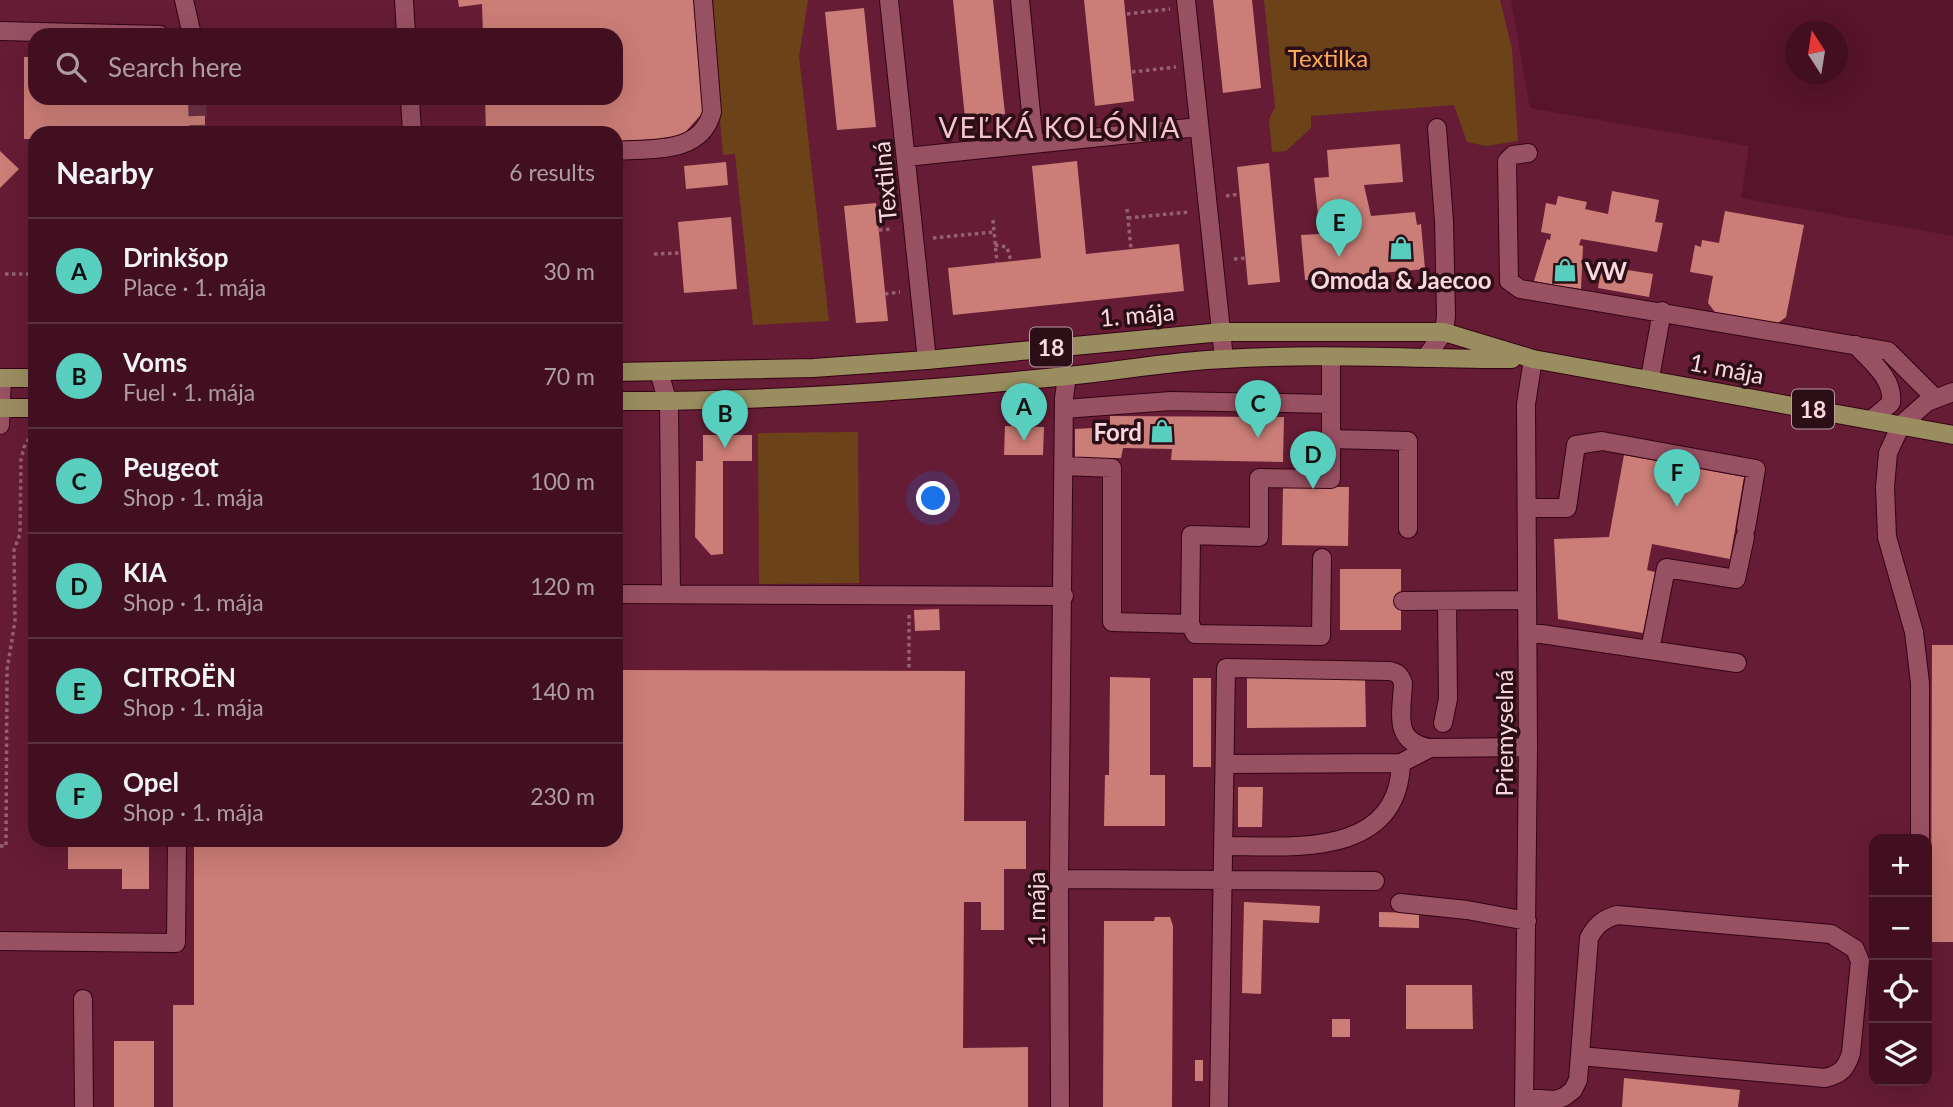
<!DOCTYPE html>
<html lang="en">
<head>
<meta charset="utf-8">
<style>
  :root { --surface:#410f20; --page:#4c1d2d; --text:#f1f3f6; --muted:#ae9ca5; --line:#5a2f3e; --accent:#58cebf }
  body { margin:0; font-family:Lato,sans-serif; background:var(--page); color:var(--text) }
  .controls { position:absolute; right:21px; bottom:21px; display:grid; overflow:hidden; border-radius:14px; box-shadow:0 7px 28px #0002 }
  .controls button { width:63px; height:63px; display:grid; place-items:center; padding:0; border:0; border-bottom:2px solid var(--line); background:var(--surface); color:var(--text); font:35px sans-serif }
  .compass { position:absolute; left:1785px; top:21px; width:63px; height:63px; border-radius:50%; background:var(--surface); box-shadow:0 7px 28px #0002; rotate:348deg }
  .you { position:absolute; left:934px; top:499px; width:24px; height:24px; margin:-18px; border:5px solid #fff; border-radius:50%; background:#1a73e8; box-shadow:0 0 0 10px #1a73e833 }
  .badge { display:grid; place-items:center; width:46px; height:46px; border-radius:50%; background:var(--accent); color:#111; font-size:23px; font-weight:700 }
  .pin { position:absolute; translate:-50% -58px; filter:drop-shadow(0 2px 4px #0008) }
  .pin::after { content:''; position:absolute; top:37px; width:24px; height:21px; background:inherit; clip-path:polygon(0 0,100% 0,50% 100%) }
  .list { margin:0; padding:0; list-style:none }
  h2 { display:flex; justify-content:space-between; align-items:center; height:91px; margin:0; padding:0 28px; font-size:30px }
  h2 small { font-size:23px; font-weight:400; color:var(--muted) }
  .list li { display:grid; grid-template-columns:46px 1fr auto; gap:21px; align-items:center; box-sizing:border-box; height:105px; padding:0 28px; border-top:2px solid var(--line) }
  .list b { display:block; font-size:26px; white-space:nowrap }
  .list p { margin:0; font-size:23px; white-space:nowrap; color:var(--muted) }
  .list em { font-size:23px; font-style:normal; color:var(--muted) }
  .icon { flex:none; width:38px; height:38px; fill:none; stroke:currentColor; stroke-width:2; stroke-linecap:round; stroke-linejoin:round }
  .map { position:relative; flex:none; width:1953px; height:1107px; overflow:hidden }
  .search { position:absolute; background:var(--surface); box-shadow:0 7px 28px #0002; left:28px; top:28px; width:595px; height:77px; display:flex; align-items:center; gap:18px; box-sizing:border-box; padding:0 24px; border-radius:21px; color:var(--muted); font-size:26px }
  .panel { position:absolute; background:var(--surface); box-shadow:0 7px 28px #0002; left:28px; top:126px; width:595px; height:721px; border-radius:21px }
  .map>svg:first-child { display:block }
  .built { fill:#661c35; fill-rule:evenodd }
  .green { fill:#6c4318 }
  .building { fill:#cb7d77 }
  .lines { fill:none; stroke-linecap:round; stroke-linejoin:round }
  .minor-tunnel { stroke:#6f3146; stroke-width:18; stroke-dasharray:18 9; stroke-linecap:butt }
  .minor-casing { stroke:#340315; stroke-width:20 }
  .major-casing { stroke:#340315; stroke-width:20 }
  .path { stroke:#966071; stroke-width:3.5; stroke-dasharray:3.5 3.5; stroke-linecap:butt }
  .minor { stroke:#985063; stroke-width:18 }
  .major { stroke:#9a8e60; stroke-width:18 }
  .labels { text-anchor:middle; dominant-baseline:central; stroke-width:7; stroke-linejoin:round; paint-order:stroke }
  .shield { fill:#2b0e16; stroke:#bc9ba3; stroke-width:2 }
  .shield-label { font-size:23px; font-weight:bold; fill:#fad8df }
  .park-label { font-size:24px; fill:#fca954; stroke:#2b0e16 }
  .street-label { font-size:24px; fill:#fad8df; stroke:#2b0e16 }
  .poi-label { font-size:24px; font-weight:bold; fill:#fad8df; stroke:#2b0e16; text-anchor:start }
  .quarter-label { font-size:28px; letter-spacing:2px; fill:#f6c3ce; stroke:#2b0e16 }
</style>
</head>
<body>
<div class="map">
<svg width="1953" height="1107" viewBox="0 0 1953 1107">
  <rect width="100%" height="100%" fill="#57142b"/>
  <path class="built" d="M0,0H1511L1530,108L1749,146L1741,198L1953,236V1107H0ZM35,35H616V98H35ZM35,133H616V840H35ZM1874,839H1927V1081H1874Z"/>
  <path class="green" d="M710,0H808L799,57L829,321L753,325L735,154L723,155Z
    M1264,0H1500L1512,49L1518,141L1486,146L1467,142L1454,105L1311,116V128L1286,151L1272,152L1269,119L1275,107Z
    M858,432L859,583L759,584L758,433Z"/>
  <path class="building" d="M458,0H700L707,108L680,138L616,141V133H486L485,98H616V35H483L482,4L459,7Z
    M953,0H993L1005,114L965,118Z
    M1084,0H1124L1134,101L1095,106Z
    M1213,0H1252L1261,88L1223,93Z
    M864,8L876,127L837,130L825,12Z
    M24,57H35V98H205V133H35V139H24Z
    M1400,144L1403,182L1364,185L1371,216L1415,212L1417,225L1421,224L1425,269L1305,280L1301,235L1320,234L1314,178L1329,177L1327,150Z
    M0,151L19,169L0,188Z
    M1077,161L1086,254L1179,244L1184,291L953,315L948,268L1041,258L1032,166Z
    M726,162L728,185L686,189L684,166Z
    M1269,163L1280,282L1248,285L1237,167Z
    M1612,191L1659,200L1655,222L1663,223L1657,252L1581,239L1579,245L1583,246L1581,289L1568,287L1567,290L1559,288L1560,286L1534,281L1547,239L1550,240L1551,234L1541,232L1546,203L1556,205L1558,196L1587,202L1585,209L1608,214Z
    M876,203L888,321L856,323L844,206Z
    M1725,211L1804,225L1786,317L1774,326L1718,316L1708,303L1713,276L1690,272L1695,245L1701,247L1702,240L1719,243Z
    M731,217L737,289L684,293L678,222Z
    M1602,266L1653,274L1649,297L1598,288Z
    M32,267H35V286H32Z
    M1110,416L1284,417L1283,462L1171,460L1172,449L1123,448L1121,458H1075V429L1110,427Z
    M1005,426L1044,427L1043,455H1004Z
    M703,435H752V461H723V554L711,555L695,537L696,461H703Z
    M1624,455L1744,477L1730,559L1652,544L1647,570L1655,572L1643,633L1558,619L1554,539L1609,537Z
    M1283,487H1349L1348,546L1282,545Z
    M1340,569H1401V630H1340Z
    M939,609L940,630L915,631L914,610Z
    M1932,645H1953V942H1931Z
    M616,670L965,671L964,821H1026V869H1004V930H981V902H964L963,1048L1028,1047V1107H173V1005H194V840H616Z
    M1110,677L1150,678V775H1165V826H1104L1105,775H1109Z
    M1365,677L1366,727L1247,728V678Z
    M1193,678H1211V767H1193Z
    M1238,787H1263L1262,827H1238Z
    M68,840H149V889H122V869H68Z
    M1244,902L1320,906L1319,923L1263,920L1261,994L1242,993Z
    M1379,912L1419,913V928L1379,927Z
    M1155,917H1170L1173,926L1172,1107H1103L1104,921H1154Z
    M1406,985H1472L1473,1029H1406Z
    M1332,1019H1350V1037H1332Z
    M114,1041H154V1107H114Z
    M1195,1060H1203V1081H1195Z
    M1624,1078L1740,1090L1738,1107H1622Z"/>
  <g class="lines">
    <path class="minor-tunnel" d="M197,98L198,133"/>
    <g class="minor-casing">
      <path id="minor" d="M184,0L192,35
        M404,0L406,35
        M889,0L927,360
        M1020,0L1034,144
        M1186,0L1224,359
        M0,31L160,35
        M410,98L412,133
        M616,151C651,148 701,155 712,112L703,0
        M1528,153L1513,155L1507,161L1509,281L1520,289L1888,351L1935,398
        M906,157L1199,127
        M1856,345C1871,362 1894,378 1891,403L1871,420
        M1426,357L1444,332L1446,316L1444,221L1437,128
        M659,372L669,406L671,594
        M1650,378L1662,311
        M1064,409L1171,401L1331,404
        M0,425L2,378
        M1332,439L1408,441V529
        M1064,466L1112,468V622L1190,624L1191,535L1259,537V478L1331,479V357
        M1527,508H1567L1576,445L1602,441L1756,469L1746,528
        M616,594L1064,596
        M1403,601L1527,600
        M1190,624L1195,634L1321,636L1322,558
        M1528,632L1737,663
        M1650,650L1666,568L1736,579L1745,537
        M1443,723L1448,699L1447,601
        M1225,764L1401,763L1430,748L1528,747
        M1920,839V683L1914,632L1887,537L1885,487L1888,453L1901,425L1927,402L1953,392
        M1224,846C1291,846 1398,859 1401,763
        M1059,879L1375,881
        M1400,903L1467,910L1527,921
        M0,941L176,943L177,840
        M83,999L84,1107
        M1524,1098L1555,1100L1564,1097L1573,1090L1578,1080L1589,938C1596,925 1603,919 1617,915L1831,934L1855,949L1860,961L1851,1053C1846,1069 1841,1074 1825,1078L1580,1056
        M1060,1107L1059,879L1064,398L1067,376
        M1219,1107L1226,668L1390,671C1398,673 1400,675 1403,683C1402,713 1392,742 1430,748
        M1524,1107L1528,747L1526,404L1533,359"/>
    </g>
    <g class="major-casing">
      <path id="major" d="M616,372L813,368L927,360L1222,332H1444L1533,359L1953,435
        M0,378H35
        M616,401C766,402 917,391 1067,376C1119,371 1172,361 1225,359C1320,353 1416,359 1512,359
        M0,408H35"/>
    </g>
    <path class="path" d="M1127,14L1170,9
      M1132,72L1176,67
      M1226,196L1240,194
      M1127,209L1131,249
      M1128,218L1189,212
      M993,220L997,263
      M879,230L893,229
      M933,238L994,232
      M995,245L1007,247L1011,261
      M654,254L680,253
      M1234,259L1246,258
      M5,274H32
      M885,294L900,292
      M909,615V671
      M0,846H6L7,670L15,621L14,550L20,534L21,460L24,447L35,429"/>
    <use href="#minor" class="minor"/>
    <use href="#major" class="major"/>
  </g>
  <defs>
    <g id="shop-bare" transform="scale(1.89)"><path d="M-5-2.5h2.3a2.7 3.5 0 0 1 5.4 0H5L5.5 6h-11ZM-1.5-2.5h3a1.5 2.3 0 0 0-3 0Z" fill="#58cebf" stroke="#2b0e16" stroke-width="2.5" paint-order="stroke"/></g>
  </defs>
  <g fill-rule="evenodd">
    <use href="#shop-bare" x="1401" y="248"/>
    <use href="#shop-bare" x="1565" y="270"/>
    <use href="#shop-bare" x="1162" y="431"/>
  </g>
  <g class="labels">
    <g class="shield">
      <rect x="1030" y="327.5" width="42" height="39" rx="5"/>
      <rect x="1792" y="389.5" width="42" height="39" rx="5"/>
    </g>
    <g class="shield-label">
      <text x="1051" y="347">18</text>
      <text x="1813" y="409">18</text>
    </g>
    <g class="park-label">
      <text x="1328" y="57">Textilka</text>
    </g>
    <g class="street-label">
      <text transform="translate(884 182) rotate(-95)">Textilná</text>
      <text transform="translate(1137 314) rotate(-5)">1. mája</text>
      <text transform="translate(1727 368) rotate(11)">1. mája</text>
      <text transform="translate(1503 733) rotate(-90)">Priemyselná</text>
      <text transform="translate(1035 909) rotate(-90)">1. mája</text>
    </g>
    <g class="poi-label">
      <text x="1585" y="270">VW</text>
      <text x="1401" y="279" text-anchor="middle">Omoda &amp; Jaecoo</text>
      <text x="1142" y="431" text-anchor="end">Ford</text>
    </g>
    <g class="quarter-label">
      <text x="1060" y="127">VEĽKÁ KOLÓNIA</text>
    </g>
  </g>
</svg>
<div class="controls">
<button>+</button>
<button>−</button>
<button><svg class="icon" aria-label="locate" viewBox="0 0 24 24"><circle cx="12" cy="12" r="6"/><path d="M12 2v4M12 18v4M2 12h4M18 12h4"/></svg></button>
<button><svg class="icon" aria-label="layers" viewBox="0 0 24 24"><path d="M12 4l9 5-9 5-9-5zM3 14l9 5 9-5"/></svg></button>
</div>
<svg class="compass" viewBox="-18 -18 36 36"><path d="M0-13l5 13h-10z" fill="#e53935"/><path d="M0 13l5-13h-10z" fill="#ae9ca5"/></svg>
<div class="you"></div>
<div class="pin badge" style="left:1024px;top:441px">A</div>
<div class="pin badge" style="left:725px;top:448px">B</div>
<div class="pin badge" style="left:1258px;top:438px">C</div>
<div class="pin badge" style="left:1313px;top:489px">D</div>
<div class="pin badge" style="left:1339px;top:257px">E</div>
<div class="pin badge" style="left:1677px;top:507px">F</div>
<div class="search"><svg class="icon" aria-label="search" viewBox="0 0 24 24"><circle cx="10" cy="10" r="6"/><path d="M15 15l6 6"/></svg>Search here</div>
<section class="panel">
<h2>Nearby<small>6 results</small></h2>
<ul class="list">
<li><span class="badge">A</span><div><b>Drinkšop</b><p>Place · 1. mája</p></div><em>30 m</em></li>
<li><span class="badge">B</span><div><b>Voms</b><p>Fuel · 1. mája</p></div><em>70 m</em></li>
<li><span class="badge">C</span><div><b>Peugeot</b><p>Shop · 1. mája</p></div><em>100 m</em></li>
<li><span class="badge">D</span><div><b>KIA</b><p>Shop · 1. mája</p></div><em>120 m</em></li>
<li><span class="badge">E</span><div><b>CITROËN</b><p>Shop · 1. mája</p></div><em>140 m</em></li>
<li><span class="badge">F</span><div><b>Opel</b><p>Shop · 1. mája</p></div><em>230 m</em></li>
</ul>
</section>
</div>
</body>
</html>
